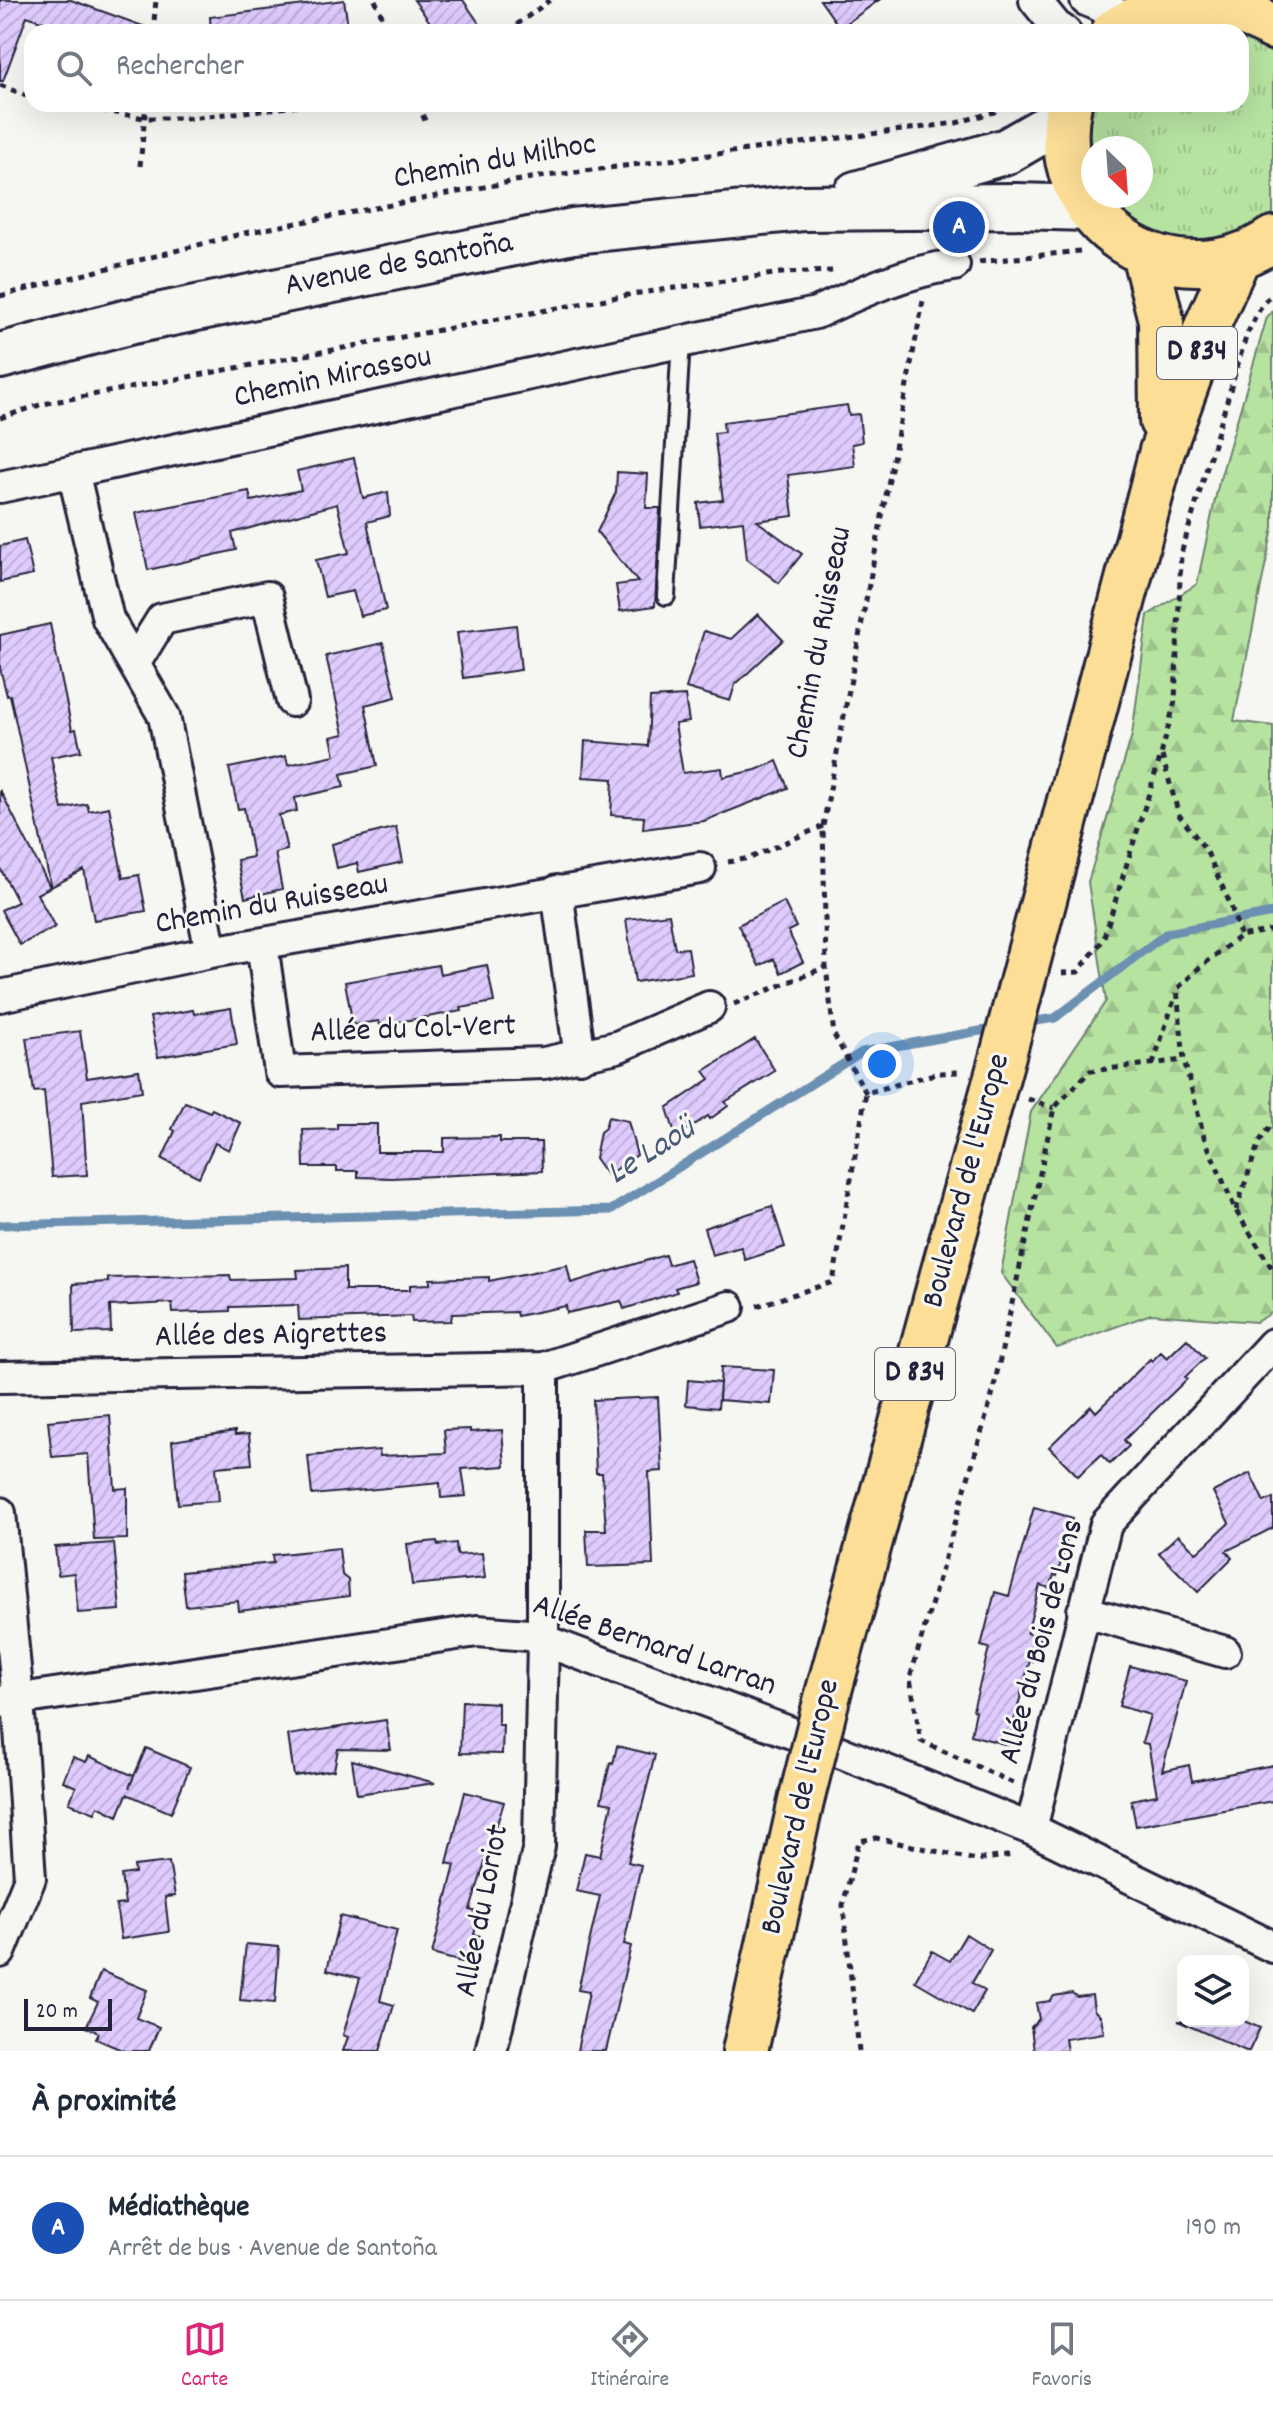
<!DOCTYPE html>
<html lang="fr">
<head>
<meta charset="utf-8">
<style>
  :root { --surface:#fff; --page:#f6f6f7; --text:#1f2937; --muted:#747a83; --line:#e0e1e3; --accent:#db2777 }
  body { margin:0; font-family:Dekko,sans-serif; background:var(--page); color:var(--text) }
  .controls { position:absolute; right:24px; bottom:24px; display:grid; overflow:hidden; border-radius:16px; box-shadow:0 8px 32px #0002 }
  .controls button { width:72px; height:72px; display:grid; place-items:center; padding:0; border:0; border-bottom:2px solid var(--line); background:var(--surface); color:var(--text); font:40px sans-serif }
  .compass { position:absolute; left:1081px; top:136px; width:72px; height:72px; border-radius:50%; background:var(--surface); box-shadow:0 8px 32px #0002; rotate:155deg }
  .scale { position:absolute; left:24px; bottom:20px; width:88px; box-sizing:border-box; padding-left:8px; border:4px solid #22223b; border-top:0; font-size:22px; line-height:28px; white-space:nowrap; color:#22223b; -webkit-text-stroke:6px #f6f6f2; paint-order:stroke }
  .you { position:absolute; left:882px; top:1064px; width:28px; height:28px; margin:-20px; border:6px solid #fff; border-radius:50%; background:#1a73e8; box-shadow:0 0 0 12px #1a73e833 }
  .badge { display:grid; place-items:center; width:52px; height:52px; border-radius:50%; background:var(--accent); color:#fff; font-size:26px; font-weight:700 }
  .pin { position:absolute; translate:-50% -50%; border:4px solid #fff; box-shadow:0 2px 8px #0006 }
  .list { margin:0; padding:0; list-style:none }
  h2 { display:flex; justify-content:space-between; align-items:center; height:104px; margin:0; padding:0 32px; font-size:34px }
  h2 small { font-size:26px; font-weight:400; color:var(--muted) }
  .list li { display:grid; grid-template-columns:52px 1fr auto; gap:24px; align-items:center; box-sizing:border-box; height:144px; padding:0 32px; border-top:2px solid var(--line) }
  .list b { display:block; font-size:30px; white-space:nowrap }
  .list p { margin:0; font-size:26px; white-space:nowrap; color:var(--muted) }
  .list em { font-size:26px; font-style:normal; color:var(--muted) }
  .icon { flex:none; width:44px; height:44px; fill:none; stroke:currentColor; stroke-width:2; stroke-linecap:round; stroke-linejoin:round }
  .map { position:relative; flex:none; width:1273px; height:2051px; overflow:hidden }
  .search { position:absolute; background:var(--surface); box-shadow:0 8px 32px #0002; left:24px; right:24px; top:24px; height:88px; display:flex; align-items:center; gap:20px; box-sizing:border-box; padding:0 28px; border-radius:24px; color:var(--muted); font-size:30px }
  .sheet { height:248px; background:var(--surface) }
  nav { display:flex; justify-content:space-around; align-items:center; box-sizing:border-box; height:112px; border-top:2px solid var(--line); background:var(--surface); font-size:22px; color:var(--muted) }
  nav a { display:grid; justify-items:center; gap:4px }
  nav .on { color:var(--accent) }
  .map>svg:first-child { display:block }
  .grass { fill:url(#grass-tufts); stroke:#6c826e; stroke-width:2 }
  .forest { fill:url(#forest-firs); stroke:#6c826e; stroke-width:2 }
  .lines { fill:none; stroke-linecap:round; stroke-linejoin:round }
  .stream { stroke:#6c90b1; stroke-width:9 }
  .building { fill:url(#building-hatch); stroke:#22223b; stroke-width:2 }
  .service-casing { stroke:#22223b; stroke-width:22 }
  .minor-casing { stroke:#22223b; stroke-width:36 }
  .secondary-casing { stroke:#22223b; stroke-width:50 }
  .primary-casing { stroke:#22223b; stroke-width:50 }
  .path { stroke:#22223b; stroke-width:5; stroke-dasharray:6 6; stroke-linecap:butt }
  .service { stroke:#f6f6f2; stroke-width:16 }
  .minor { stroke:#f6f6f2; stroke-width:30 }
  .secondary { stroke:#f6f6f2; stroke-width:44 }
  .primary { stroke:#fcde96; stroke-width:44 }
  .primary-bridge-casing { stroke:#22223b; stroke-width:50; stroke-linecap:butt }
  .primary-bridge { stroke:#fcde96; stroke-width:44 }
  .labels { text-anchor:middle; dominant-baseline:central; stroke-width:6; stroke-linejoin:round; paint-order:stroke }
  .shield { fill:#f6f6f2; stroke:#626272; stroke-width:2 }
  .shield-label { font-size:30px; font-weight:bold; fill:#22223b }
  .street-label { font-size:32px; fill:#22223b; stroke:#f6f6f2 }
  .water-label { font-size:34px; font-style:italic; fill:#475976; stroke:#f6f6f2 }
</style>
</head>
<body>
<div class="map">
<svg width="1273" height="2051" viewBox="0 0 1273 2051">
  <defs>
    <pattern id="grass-tufts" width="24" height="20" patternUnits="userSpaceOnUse" patternTransform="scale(2)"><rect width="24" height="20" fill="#b7e3a1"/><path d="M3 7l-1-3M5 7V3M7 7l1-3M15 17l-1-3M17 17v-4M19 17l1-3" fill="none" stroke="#9dc28c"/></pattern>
    <pattern id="forest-firs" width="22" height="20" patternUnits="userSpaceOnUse" patternTransform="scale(2)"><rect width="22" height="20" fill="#b7e3a1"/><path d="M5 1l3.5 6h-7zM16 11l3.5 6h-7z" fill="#9dc28c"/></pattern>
    <pattern id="building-hatch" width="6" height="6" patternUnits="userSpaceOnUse" patternTransform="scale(2)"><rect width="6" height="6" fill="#dfcbfd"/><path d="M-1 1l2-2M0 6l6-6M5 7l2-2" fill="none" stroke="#bfaeda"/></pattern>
  </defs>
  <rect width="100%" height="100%" fill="#f6f6f2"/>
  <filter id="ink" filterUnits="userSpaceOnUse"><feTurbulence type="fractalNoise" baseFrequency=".0125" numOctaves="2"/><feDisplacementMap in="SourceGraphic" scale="16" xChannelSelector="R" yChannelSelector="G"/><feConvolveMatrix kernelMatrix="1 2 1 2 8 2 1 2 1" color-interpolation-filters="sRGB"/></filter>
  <g filter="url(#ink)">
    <path class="grass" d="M1241,34L1273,54V213L1255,230L1208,246L1158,241L1116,214L1105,196H1141V148H1093V177L1084,122L1091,104H1241Z"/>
    <path class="forest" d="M1273,311V527L1234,721L1273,726V1312L1256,1322L1151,1314L1057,1348L1001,1273L1031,1112L1106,1001L1088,882L1132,735L1148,615L1197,584L1218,486L1267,317Z"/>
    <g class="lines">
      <path class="stream" d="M1023,1023L1055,1018L1167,933L1273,913
        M0,1225L611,1210L862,1052L997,1028"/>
    </g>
    <path class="building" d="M0,0H71L151,29V32H72L27,16L3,81H0Z
      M344,0L349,32H211L210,17Z
      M414,0H463L485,32H437Z
      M820,0H879L840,28Z
      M847,405L849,415L859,414L862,442L852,444L855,466L788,475L793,516L757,521L802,554L779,583L747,559L743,521L700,526L698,503L723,500L714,433L724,432L723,422Z
      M354,458L363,498L388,492L390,516L367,522L386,610L360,616L353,591L325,597L316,560L349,553L337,504L232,533L236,550L148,570L136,513L249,491L251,501L301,490L297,471Z
      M617,472L648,474L646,508H660L655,606L620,611L616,585L638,582L597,532L616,492Z
      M25,540L33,575L0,582V546Z
      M758,614L783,640L735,685L730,701L686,688L704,631L731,639Z
      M50,624L72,730L76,729L81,751L51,757L62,809L87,804L89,811L109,807L123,878L139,875L146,911L94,920L84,870L51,887L10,695L7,696L0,668V635Z
      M516,625L521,670L463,678L457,632Z
      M383,643L396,697L365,705L377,766L341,774L344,787L295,798L297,811L279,815L287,850L275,853L282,889L245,898L237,860L253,857L244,808L238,809L229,768L286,756L288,765L335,755L331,737L344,734L326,656Z
      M685,696L689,722L675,724L683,773L722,768L723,777L756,770L777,761L788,788L704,821L643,829L644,817L611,815L613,779L583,777L585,741L648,746L650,698Z
      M0,790L50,887L37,894L55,927L20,945L1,910L18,902L0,868Z
      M396,827L403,862L359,872L357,863L337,868L332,844Z
      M784,902L796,927L788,931L803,962L781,973L774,959L759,966L738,925Z
      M669,914L675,949L688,948L692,973L635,982L626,919Z
      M438,965L440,974L487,965L494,1002L461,1008L462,1011L380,1025L379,1021L353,1025L345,982Z
      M231,1008L237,1044L158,1057L150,1017L193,1010L194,1014Z
      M80,1031L87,1078L139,1070L142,1091L82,1101L87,1175L52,1177L44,1091L34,1092L26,1038Z
      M755,1039L775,1071L725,1102L728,1106L710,1119L708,1116L676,1137L667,1108L710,1079L704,1071Z
      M185,1102L210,1112L212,1109L241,1123L229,1150L215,1143L199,1177L162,1159L175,1131L172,1129Z
      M608,1117L628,1121L637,1155L607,1175L595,1158L600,1132L605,1128Z
      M337,1124H377V1152H444V1138L500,1137V1142H541L542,1171L392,1178L358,1177V1171H337V1167H304L303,1130L337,1129Z
      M772,1206L785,1247L745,1260L741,1247L712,1255L704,1228Z
      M665,1255L668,1265L689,1259L696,1282L675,1288L677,1292L624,1309L621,1301L567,1313L566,1306L517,1316L516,1312L452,1314L451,1321L412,1322L411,1316L299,1320L298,1305L230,1307V1311L173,1313L172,1303L110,1306L111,1332L74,1333L73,1284L108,1282V1278L230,1275L231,1280L298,1278L297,1270L345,1268V1290H410V1285L430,1284V1279L489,1277V1281L567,1265L571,1283Z
      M1187,1339L1205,1358L1185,1377L1187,1379L1124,1440L1129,1446L1110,1464L1101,1455L1078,1476L1049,1447L1091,1406L1096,1412L1150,1359L1152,1361L1161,1352L1167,1358Z
      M721,1367L774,1370L771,1404L719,1400Z
      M688,1380L720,1383L718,1408L686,1405Z
      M658,1397L662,1471L649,1472L653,1565L588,1567L586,1530H606L602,1473H596L593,1400Z
      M110,1415L115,1489L127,1488V1539L94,1540L88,1454L52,1457L48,1421Z
      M470,1429V1432L502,1430L505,1466L462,1469L466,1496L441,1498L440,1483L312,1495L308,1456L379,1450L380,1456L446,1453L444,1430Z
      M235,1431V1435L249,1434L252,1464L216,1467L219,1501L178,1504L172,1441Z
      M1250,1473L1264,1502L1273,1498V1528L1226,1551L1232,1558L1198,1592L1159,1553L1178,1535L1197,1553L1229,1523L1213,1492Z
      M1034,1507L1073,1518L1057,1576L1054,1575L1050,1588L1040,1585L1027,1633L1040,1636L1033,1661L1030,1660L1008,1745L971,1735L976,1711L973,1710L989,1648L981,1646L995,1592L1009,1596Z
      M437,1541L438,1545L456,1543L457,1555L482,1553L485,1578L412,1585L407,1544Z
      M114,1543L120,1610L78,1613L74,1573L58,1575L55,1547Z
      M339,1548L342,1575L348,1580L349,1596L239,1611L238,1601L186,1606L182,1572L273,1563L272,1555Z
      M1130,1666L1186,1681L1162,1771L1189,1765L1192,1781L1273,1765V1801L1136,1826L1131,1800L1157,1795L1148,1744L1142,1743L1150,1715L1119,1706Z
      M462,1701L498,1703V1725H503L502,1754L460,1753Z
      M386,1720L391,1750L338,1749L334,1770L294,1776L288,1735Z
      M617,1746L655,1755L628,1862L641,1865L624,1944L631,1946L606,2051H577L589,1992L578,1990L600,1896L576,1891L585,1853L600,1856L612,1804L601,1802L610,1763L613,1764Z
      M146,1748L190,1767L171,1813L127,1794L118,1816L98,1806L95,1813L69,1803L76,1787L63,1781L73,1757L86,1762L89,1756L134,1776L129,1788Z
      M352,1760L435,1783L357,1794Z
      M465,1792L504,1802L470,1910L480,1913L474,1934L480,1936L473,1965L432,1954L455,1865L447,1863Z
      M169,1862L175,1896L165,1897L169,1932L121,1939L116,1905L125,1904L121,1875L135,1873L134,1866Z
      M340,1916L397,1930L380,2001L394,2005L380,2051H343L348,2037L343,2035L360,1978L327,1970Z
      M966,1934L991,1950L972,1983L985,1991L972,2014L915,1981L932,1951L950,1961Z
      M246,1944L279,1947L275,2003L240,2000Z
      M101,1971L147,1990L136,2018L159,2027L149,2051H124L96,2039L99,2033L86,2027L98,2002L90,1998Z
      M1072,1993L1077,1997L1092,1995L1094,2010L1101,2017L1104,2033L1065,2039L1067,2051H1034L1031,2027L1039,2019L1036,2003L1050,2001L1054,1996Z
      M1178,2021H1244L1260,2028L1249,2051H1246Z"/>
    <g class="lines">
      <g class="service-casing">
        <path id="service" d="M666,596L681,341"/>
      </g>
      <g class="minor-casing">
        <path id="minor" d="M1035,0L1056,26L1065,32
          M1086,0L1131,20
          M73,471L108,619L164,716L211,952
          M0,487L816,313C861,292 904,272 954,265
          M134,664L162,619L267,597L292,701
          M557,891L580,1057
          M262,944L280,1072L544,1063L617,1047L709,1007
          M0,996L211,952L700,868
          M0,1377L543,1368L729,1307
          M0,1513L18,1699L30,1878L0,1952
          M1083,1611L1225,1652
          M0,1702L477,1631L529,1635L805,1738L1031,1829L1273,1947
          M1031,1829L1106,1524L1273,1344
          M491,2051L539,1846L543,1640V1368"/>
      </g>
      <g class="secondary-casing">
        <path id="secondary" d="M856,194L1007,151L1066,117
          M0,356L128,322L573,231L803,208L1016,206L1089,208"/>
      </g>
      <g class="primary-casing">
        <path id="primary" d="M1114,32C1159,0 1226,0 1273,27
          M1069,104C1043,224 1174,306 1273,239
          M1144,253L1161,320L1162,421
          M828,1694L1003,1055L1162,451L1208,324L1238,257
          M745,2051L802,1797"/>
      </g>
      <path class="path" d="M375,0L389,32
        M153,32L156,0
        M507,32L550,0
        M0,85L32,98
        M66,104L144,118H190L316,104
        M418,104L426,123
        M140,166L146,104
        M979,262L1080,251
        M0,296L245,233L531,178L956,123L994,112L1001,104
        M0,418L43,404L633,294L781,273L833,271
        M1162,756L1179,815L1206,850L1231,906L1240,935
        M728,862L750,858L823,826
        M1273,930L1240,936L1199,968L1177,989L1184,1060L1204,1137L1236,1211L1273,1270
        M1062,973L1078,972L1103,940L1161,755L1175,701L1181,554L1247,334L1263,303L1273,294
        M734,1004L826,967
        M1153,1064L1176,994
        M866,1093L834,1035L826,967L823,826L923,301
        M1028,1099L1054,1108
        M1236,1210L1259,1142L1273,1123
        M757,1306L833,1282L866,1093L938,1073L959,1072
        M1013,1783L921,1741L910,1678L992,1396L1054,1108L1090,1071L1184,1060
        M859,2051L843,1905L859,1841L876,1838L976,1860L1014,1855"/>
      <use href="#service" class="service"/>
      <use href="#minor" class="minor"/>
      <use href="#secondary" class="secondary"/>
      <use href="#primary" class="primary"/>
      <g class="primary-bridge-casing">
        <path id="primary-bridge" d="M802,1797L828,1694"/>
      </g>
      <use href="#primary-bridge" class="primary-bridge"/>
    </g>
  </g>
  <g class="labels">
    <g class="shield">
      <rect x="1157" y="327" width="80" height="52" rx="6"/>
      <rect x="875" y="1348" width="80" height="52" rx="6"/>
    </g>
    <g class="shield-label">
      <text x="1197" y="353">D 834</text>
      <text x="915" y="1374">D 834</text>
    </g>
    <g class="street-label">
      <text transform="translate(495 163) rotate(-10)">Chemin du Milhoc</text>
      <text transform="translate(399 266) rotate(-11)">Avenue de Santoña</text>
      <text transform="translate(333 379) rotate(-12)">Chemin Mirassou</text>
      <text transform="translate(821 643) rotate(-79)">Chemin du Ruisseau</text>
      <text transform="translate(272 906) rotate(-10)">Chemin du Ruisseau</text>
      <text transform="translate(413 1031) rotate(-2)">Allée du Col-Vert</text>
      <text transform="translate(968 1181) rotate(-75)">Boulevard de l'Europe</text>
      <text transform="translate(271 1337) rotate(-1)">Allée des Aigrettes</text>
      <text transform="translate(1043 1642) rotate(-75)">Allée du Bois de Lons</text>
      <text transform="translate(654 1647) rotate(19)">Allée Bernard Larran</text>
      <text transform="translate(802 1807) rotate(-77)">Boulevard de l'Europe</text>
      <text transform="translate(484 1911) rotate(-79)">Allée du Loriot</text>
    </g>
    <g class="water-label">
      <text transform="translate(652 1153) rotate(-32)">Le Laoü</text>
    </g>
  </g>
</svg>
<div class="controls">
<button><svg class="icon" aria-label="layers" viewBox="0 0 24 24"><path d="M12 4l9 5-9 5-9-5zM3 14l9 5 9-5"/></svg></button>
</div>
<svg class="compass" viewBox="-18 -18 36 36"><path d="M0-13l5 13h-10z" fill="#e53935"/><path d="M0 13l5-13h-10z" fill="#747a83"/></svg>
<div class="scale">20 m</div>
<div class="you"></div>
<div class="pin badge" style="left:959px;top:227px;background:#1a4fb4">A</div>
<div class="search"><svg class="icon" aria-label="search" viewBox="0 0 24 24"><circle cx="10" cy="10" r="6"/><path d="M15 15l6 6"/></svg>Rechercher</div>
</div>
<section class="sheet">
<h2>À proximité<small></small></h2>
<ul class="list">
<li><span class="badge" style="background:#1a4fb4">A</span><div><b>Médiathèque</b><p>Arrêt de bus · Avenue de Santoña</p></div><em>190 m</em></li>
</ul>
</section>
<nav>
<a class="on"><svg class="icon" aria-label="map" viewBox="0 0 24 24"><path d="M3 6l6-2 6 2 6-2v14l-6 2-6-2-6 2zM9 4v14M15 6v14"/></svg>Carte</a>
<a><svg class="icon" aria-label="directions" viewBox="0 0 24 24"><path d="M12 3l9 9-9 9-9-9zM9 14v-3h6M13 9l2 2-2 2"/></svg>Itinéraire</a>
<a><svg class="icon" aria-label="saved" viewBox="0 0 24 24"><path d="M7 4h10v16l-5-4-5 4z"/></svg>Favoris</a>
</nav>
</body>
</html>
